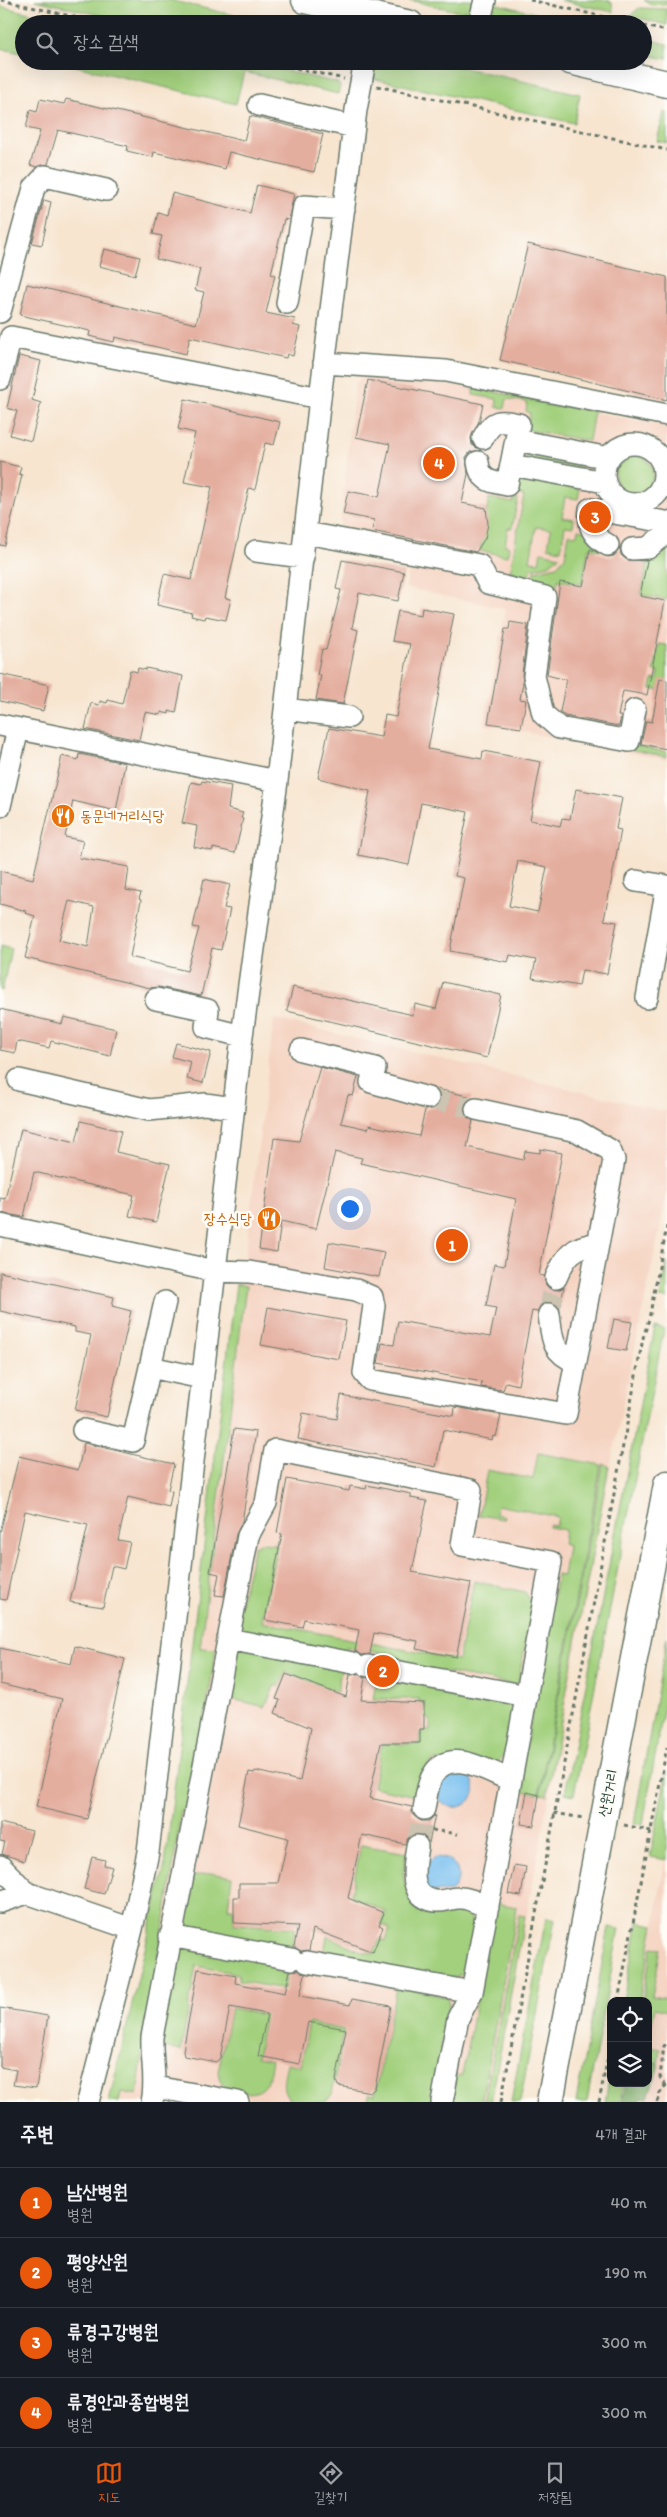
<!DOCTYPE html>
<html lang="ko">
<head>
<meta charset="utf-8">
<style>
  :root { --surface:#171b24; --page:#20242c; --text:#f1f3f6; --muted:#9ea1a6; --line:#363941; --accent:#ea580c }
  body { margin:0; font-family:Itim,"Poor Story",sans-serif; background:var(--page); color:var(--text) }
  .controls { position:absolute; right:15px; bottom:15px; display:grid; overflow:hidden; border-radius:10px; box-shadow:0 5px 20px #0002 }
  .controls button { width:45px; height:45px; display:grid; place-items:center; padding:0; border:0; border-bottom:1px solid var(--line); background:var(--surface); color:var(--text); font:25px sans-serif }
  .you { position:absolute; left:349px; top:1208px; width:18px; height:18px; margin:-12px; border:4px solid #fff; border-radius:50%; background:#1a73e8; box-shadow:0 0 0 8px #1a73e833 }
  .badge { display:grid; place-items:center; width:32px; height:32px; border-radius:50%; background:var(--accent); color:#fff; font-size:16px; font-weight:700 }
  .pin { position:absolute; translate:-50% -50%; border:2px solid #fff; box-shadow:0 1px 5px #0006 }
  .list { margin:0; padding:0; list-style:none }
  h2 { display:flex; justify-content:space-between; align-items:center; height:65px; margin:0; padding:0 20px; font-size:21px }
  h2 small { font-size:16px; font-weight:400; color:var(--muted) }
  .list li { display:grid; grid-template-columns:32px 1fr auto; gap:15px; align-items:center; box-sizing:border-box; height:70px; padding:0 20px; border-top:1px solid var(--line) }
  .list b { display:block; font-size:19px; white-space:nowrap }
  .list p { margin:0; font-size:16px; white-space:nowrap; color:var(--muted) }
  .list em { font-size:16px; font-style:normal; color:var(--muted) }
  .icon { flex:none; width:28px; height:28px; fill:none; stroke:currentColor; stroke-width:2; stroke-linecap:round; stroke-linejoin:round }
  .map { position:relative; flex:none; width:667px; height:2102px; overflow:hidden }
  .search { position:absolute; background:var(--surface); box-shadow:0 5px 20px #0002; left:15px; right:15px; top:15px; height:55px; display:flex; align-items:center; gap:12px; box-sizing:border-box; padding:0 18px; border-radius:28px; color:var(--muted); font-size:19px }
  .sheet { height:345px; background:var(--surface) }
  nav { display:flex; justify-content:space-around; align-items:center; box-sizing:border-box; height:70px; border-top:1px solid var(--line); background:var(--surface); font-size:14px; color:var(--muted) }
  nav a { display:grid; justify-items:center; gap:2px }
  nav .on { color:var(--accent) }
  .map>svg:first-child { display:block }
  .built { fill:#f5d3c1 }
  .green { fill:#a2d07d; stroke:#608658 }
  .forest { fill:#81b26c; stroke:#507850 }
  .water { fill:#78bff0; stroke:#4c7e92 }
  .building { fill:#e4ae9f; fill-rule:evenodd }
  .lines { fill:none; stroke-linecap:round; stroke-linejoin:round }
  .minor-tunnel { stroke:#ccc3b1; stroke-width:21; stroke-dasharray:21 11; stroke-linecap:butt }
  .minor-casing { stroke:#6b786b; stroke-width:24 }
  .major-casing { stroke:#6b786b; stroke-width:29 }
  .path { stroke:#6b786b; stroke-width:3; stroke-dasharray:4 4; stroke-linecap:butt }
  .minor { stroke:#fff; stroke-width:21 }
  .major { stroke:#fff; stroke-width:26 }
  .labels { text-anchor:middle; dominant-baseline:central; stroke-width:5; stroke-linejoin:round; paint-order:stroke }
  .food-label { font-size:15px; fill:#c56008; stroke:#fdfcf7; text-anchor:start }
  .street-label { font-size:15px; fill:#1f3d34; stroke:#fdfcf7 }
</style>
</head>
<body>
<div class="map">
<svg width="667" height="2102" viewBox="0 0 667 2102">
  <rect width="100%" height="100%" fill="#fdfcf7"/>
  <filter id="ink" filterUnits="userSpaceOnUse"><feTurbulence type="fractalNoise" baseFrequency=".02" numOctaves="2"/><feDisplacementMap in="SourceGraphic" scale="10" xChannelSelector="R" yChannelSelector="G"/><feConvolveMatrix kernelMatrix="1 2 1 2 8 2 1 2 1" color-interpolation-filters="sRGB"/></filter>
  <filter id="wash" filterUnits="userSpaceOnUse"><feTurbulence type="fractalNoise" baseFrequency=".0096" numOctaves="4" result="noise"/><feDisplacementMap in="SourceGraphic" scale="20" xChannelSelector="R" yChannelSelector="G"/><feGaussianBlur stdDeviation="1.12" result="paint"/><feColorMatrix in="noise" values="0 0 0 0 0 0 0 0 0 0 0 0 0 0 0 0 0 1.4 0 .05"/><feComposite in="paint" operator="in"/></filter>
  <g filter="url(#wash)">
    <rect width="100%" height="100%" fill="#f7e5d0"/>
    <path class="built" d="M367,374L463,387L667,426V760L484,724L506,609L406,588L409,564L340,550V524L355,383Z
      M274,1019L667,1112V1194L609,1473L492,2102H113L170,1869Z
      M667,1850V2102H621L625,2083H648V2001H641Z"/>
    <path class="green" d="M35,0H169L272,24H138Z
      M409,0H476L472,8L461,12Z
      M560,0H608L612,3L613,12Z
      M644,0H667V4L652,5Z
      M493,3L572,22V24H513L500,21L493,10Z
      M0,6L74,24H24V54L0,48Z
      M639,8L667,9V25L630,16Z
      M643,38L667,44V59L643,54Z
      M72,61H243L338,83L340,86L338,94L244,72L236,104L71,65Z
      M305,61H351L350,72Z
      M377,61H433L580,94L574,123L371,78Z
      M664,112L667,113V143L657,141Z
      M474,388L594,411L589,441L527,430L530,413L526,412L527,402L507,399L505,408L496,407L497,399L473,395Z
      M526,453L582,463L578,469L527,460Z
      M615 474a19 19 0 1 1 38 0a19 19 0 1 1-38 0Z
      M518,478L580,489L578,499L565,497L562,517L574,519L573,527L565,526L561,550L548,547L551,529L536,527L530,561L539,562L541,552L560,556L549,565L531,569L526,581L509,578L524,495L515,493Z
      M489,498L513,503L514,498L518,499L512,528H508L505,545L509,547L507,556L480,551Z
      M578,529L588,531L601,550L589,548L582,584L558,580L555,593L533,589L531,582L535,571L557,566L565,557L569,534L577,535Z
      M661,546L667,547V600L641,595L649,555Z
      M659,644L667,645V692L651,689L653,679L657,680L659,672L654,671Z
      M620,743L667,752V757L619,747Z
      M0,946L11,949L2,991L0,990Z
      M667,1263V1299L660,1298Z
      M236,1284L246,1286L200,1648L216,1649L190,1812L181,1811C169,1907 149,2000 137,2095L121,2092L119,2102H109L165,1864Z
      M655,1327L664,1329L574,1795L565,1793Z
      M538,1453L601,1465L539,1794L518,1790L557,1575L563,1576L568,1546L563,1544L565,1530L548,1527L549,1525L556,1526L558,1517L497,1505L495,1514L504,1516L503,1519L479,1515L487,1470L533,1479Z
      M603,1464L609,1466L547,1795L540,1794Z
      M260,1543L277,1544L262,1622L458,1660L474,1581L525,1592L532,1604V1610L518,1683L516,1685L380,1661L382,1653L346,1647L344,1654L234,1632L254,1546Z
      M667,1637V1689L643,1824L634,1823Z
      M232,1644L342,1665L337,1692L286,1672L279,1687L275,1685L265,1707L228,1698L224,1691Z
      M378,1672L515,1704L506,1753L497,1763L432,1761L423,1771L416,1796L373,1787L382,1744H420L421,1731H430V1719L426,1718L425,1702H419V1699H373Z
      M667,1771V1860L650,1857Z
      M361,1845L407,1853L403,1873L405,1885L437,1911L457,1909L470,1916L474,1929L464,1973L451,1979L323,1957L327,1936L366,1953L367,1951L373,1954L380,1939L385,1941L390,1929L381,1924L386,1912L351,1896Z
      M211,1873L232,1877L228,1908H233L234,1924L295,1928L291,1951L177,1931L190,1880L196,1876Z
      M494,1903L517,1907L481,2102H447L455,2076L462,2075Z
      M519,1915L525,1916L491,2102H484Z
      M546,1918L555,1920L520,2102H511Z
      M638,1922L654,1925L639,2001H623Z
      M609,1927L619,1929L587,2102H576Z
      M175,1943L289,1963L284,1989L238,1981L239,1974L196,1966L181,2051L162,2047L158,2039Z
      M652,1947L661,1948L652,1996L667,1999V2011L655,2008L648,2041V2001H642Z
      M397,1983L447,1998L449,2003L432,2102H368L369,2094L375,2095Z
      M231,2008L265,2015L257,2057L272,2060C270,2068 270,2080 264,2087C256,2097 229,2093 222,2083C219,2080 219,2076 218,2072Z
      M309,2023L344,2030L332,2094L326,2102L292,2101C279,2091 284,2078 287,2063L301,2066Z
      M648,2046L661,2048L659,2063L648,2061Z
      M611,2069V2083H624L620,2102H605Z"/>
    <path class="forest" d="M648,2061L659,2063C657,2076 651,2085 648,2098L641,2097L640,2102H622L626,2083H648Z"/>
    <path class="water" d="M464,1771C494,1793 452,1827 436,1793L446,1772Z
      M436,1857C456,1857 465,1875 452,1891L427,1892L421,1868L425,1863Z"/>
    <g id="blocks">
      <path class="building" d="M40,99L64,104L66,99L244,141L250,116L323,134L314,172L229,152L225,169L154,152L153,157L127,151L128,146L58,130L48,164L37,167L30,165L40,131L26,128L30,110L37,112Z
        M257,185L294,194L288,220L284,219L271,274L275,275L266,313L295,319L293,325L300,327L293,356L287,354L286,358L190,337L186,354L115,337L114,342L89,336L90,331L20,315L27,284L196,324L204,292L195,290L200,269L156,259L162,236L153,234L158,212L167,215L172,193L250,213Z
        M44,200L51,202L42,245L32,243Z
        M528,244L667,277V400L500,360Z
        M104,249L140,257L135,275L99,266Z
        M19,356L41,361L32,400L41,403L31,441L10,435L17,411L7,408Z
        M368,380L483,404L479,421L471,438L472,445L481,450L470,452L466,457L468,474L462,503L486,508L488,524L485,538L476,552L372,531L374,520L343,514L348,491L379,497L390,444L356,437Z
        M185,399L280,422L274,445L265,443L255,490L249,488L225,598L231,599L226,620L205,616L204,619L191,616L192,613L157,605L164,574L191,580L212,487L184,482L195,433L178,429Z
        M0,462L21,467L19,474L22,475L5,546L0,545Z
        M620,548L621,555L627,560L647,561L640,596L665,601L647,695L623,691L618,716H621L619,726L565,716L560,712L566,680L547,675L560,582L583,586L590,549L608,557L614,556Z
        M342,560L404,572L398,601L359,593L352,628L358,630L343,704L316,700L321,675H317L322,649L326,650L341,590L336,589Z
        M422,608L454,614L428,749L482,759L483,751L541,762L530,820L560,826L562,818L570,819L576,789L622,798L616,829L621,830L604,920L617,922L607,974L582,970L579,986L532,978L536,960L510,955L508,962L450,951L464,878L455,876L468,812L421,803L409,865L358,855L370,791L318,778L329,728L381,737L385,715L396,717L410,644L392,641L398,611L421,615ZM518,861L547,867L538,912L509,906Z
        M510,622L528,625L522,674L523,683L520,699L526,700L521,728L488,723L505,629H509Z
        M138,668L146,670V668L183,676L176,713L169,711V714L161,712V715L145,712L139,740L85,729L91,703L99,705L100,701L107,703L108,700L122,704L130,670L137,672Z
        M0,674L49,685L43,711L0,701Z
        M660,679L667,680V749L641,744L646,721L652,722Z
        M79,754L125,763L116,811L73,801L65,837L83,841L79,858L129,867L126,890L141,893L139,899L141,900L130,957L187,971L199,928L193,927L204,879L230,885L224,908L230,909L221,950L212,948L201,996L159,987L150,988L25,958L35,916L25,913L26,911L0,904V871L33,879L62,756L78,760ZM69,901L94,907L88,947L59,940Z
        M202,781L231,786L228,809L243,813L241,818L243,819L235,853L213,848L212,851L194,847L197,826L182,823L191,782L201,784Z
        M443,982L501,995L487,1058L287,1011L293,987L413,1015L415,1004L436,1009Z
        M0,1009L62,1024L64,1017L116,1029L110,1056L51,1041L49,1048L17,1041L15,1053L0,1050Z
        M176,1043L211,1052L203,1083L187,1079L191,1062L172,1057Z
        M320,1067L358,1077L353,1096L348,1095L341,1123L368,1129L369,1125L419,1136L425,1110L436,1107L440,1102V1095L437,1089L472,1097L464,1107V1113L473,1121L467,1147L523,1160L525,1151L540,1153V1149L562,1153L539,1275L544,1276L546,1285L550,1289L558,1290L564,1287L560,1309L554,1303L548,1302L541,1304L537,1312L532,1311L518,1385L506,1382L503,1390L481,1387L482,1382L378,1363L382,1343L394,1345L398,1321L490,1337L496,1308L486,1306L494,1264L504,1266L516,1199L360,1163L362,1158L335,1152L316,1229L281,1221L277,1252L259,1249L274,1138L299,1141Z
        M81,1121L121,1131L116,1152L170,1164L156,1222L129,1216L134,1195L34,1172L24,1217L0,1213V1198L5,1199L21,1129L76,1142Z
        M329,1242L384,1252L379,1277L325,1267Z
        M0,1272L114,1297L112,1306L131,1311L107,1417L75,1410L91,1335L75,1332V1327L0,1311Z
        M268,1307L346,1321L339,1359L261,1345Z
        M614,1319L632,1322L626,1351L608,1348Z
        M341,1395L454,1416L455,1407L501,1415L496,1437L493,1436L492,1440L443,1430L436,1467L298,1439L303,1413L337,1419Z
        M234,1429L256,1432L242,1522L236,1534L224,1596L215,1595L219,1574L210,1572Z
        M84,1443L174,1464L168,1490L172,1491L169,1507L128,1497L118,1540L130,1542L124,1569L112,1566L103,1607L70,1602L88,1525L25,1511L6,1600L0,1599V1533L19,1456L78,1470Z
        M287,1479L349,1491L350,1486L366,1489L367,1485L411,1494V1498L427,1501L412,1572L471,1583L456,1657L416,1649L418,1641L374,1633L370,1654L362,1655L355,1651L359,1630L304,1619L302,1627L265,1620L282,1534L277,1533Z
        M75,1646L125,1659L87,1819L36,1807L62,1699L0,1684V1648L71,1664Z
        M286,1674L346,1697L350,1675L359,1674L365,1678L361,1700L424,1703V1729H420V1743H381L369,1798L412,1807V1814L421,1821H429L435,1815L429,1843L425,1837L418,1834L408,1838L405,1844L362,1835L348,1898L384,1913L379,1925L383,1927L373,1952L313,1929L309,1950L301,1951L294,1947L298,1926L234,1923V1897H239V1883H278L288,1838L238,1825L249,1772L254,1773L255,1771L300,1781L311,1728L275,1713L280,1700L276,1699Z
        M527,1792L539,1795L534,1826L521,1824Z
        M0,1823L32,1831L24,1861L2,1854L5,1842L0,1841Z
        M92,1857L105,1860L104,1865L112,1867L104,1894L84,1889Z
        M514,1865L526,1867L521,1896L508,1894Z
        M198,1969L236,1976L235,1983L285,1993L290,1971L298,1970L305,1974L300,1996L350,2005L352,1999L391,2006L375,2088L371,2092L338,2086L336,2080L346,2029L308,2022L300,2064L258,2056L267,2014L230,2007L220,2058L216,2062L184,2056L183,2051Z
        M0,2008L48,2016L36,2088L13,2085L16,2070L0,2067Z"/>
    </g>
  </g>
  <g filter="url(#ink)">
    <use href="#blocks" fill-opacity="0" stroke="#6b786b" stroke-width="1"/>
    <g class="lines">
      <path class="minor-tunnel" d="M428,1098L476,1109
        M549,1314L556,1278
        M417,1846L424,1809"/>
      <g class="minor-casing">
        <path id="minor" d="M479,24L485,0
          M259,105L354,127
          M287,303L304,206L344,209
          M0,312L34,188L45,176L106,190
          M324,363L446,371L667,415
          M0,379L11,337L320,398
          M516,440L609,458
          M604 474a30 30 0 1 1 60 0a30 30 0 1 1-60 0Z
          M478,462C480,481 491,482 507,485L519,424C499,420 493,419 483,438
          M511,465L605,482
          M306,533L479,565L488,583L545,597L534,676L543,714L559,728L629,741L635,710
          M608,545C592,536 588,526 590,509L666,522L664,535H667
          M632,549L648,548L664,535
          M256,551L303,557
          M285,709L349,717
          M0,725L277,781
          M0,806L18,729
          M636,881L667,886
          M647,998L667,886
          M156,999L208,1010L206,1027L242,1036
          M301,1050L375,1068L371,1082L428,1098
          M19,1080L149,1110L205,1104L233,1108
          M0,1225L214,1271L249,1272L356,1290L372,1297L374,1306L364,1373L370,1380L566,1414L614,1160L610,1150L577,1131L476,1109
          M556,1278C565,1257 573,1245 598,1244
          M549,1314C552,1338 551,1352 576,1362
          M150,1367L202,1378
          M83,1430L133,1441L165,1302
          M228,1639L353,1663
          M368,1666L527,1696
          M424,1809C426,1799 427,1784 433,1775C450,1746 488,1772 511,1780
          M417,1846C414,1867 407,1896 435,1901C444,1902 451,1898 459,1898C467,1897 480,1904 488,1907
          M0,1866L27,1893L132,1929
          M0,1902L27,1893
          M170,1936L292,1959
          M307,1962L472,1992
          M155,2087L238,2102
          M88,2102L132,1929L148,1852L242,1036L277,781L320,398L356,110L365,61
          M152,2102C157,2080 151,2059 152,2037L248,1536L266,1503L275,1450L471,1490L462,1545L551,1562L472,1992L458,2018L442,2102"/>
      </g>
      <g class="major-casing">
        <path id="major" d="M305,0L410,24
          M570,61L667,84
          M550,2102L667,1484"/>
      </g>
      <path class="path" d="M1,0L105,24
        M530,0L635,24
        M643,26L667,31
        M265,61L344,79
        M297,69L299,61
        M377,86L667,150
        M554,1813L583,1818
        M624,1825L651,1831
        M432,1830L458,1834
        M618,2001L667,1747
        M665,2086L660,2077L664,2046L667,2043
        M501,2102L643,1338L649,1319L667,1226
        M599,2102L611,2041
        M657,2102L660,2093L667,2084"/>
      <use href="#minor" class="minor"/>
      <use href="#major" class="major"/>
    </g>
  </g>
  <defs>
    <g id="restaurant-disc" transform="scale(1.25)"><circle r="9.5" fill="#e8710a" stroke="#fdfcf7"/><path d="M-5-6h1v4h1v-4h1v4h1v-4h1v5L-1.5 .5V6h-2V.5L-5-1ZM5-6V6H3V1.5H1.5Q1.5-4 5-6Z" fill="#fff"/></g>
  </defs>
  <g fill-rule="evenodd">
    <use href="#restaurant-disc" x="63" y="816"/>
    <use href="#restaurant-disc" x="269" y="1219"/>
  </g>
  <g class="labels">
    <g class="food-label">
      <text x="80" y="816">동문네거리식당</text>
      <text x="252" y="1219" text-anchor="end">장수식당</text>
    </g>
    <g class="street-label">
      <text transform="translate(608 1793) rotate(-79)">산원거리</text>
    </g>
  </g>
</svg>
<div class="controls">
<button><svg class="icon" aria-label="locate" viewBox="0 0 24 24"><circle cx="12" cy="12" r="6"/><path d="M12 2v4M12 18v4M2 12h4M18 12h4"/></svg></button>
<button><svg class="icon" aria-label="layers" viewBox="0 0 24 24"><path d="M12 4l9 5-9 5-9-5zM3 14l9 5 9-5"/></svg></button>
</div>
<div class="you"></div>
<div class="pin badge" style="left:452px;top:1245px">1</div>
<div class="pin badge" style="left:383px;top:1671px">2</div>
<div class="pin badge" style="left:595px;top:517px">3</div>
<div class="pin badge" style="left:439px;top:463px">4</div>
<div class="search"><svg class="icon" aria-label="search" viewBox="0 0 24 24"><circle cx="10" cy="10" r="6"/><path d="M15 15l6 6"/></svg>장소 검색</div>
</div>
<section class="sheet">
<h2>주변<small>4개 결과</small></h2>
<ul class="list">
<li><span class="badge">1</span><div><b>남산병원</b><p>병원</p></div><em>40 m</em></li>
<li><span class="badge">2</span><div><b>평양산원</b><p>병원</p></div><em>190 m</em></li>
<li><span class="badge">3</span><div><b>류경구강병원</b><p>병원</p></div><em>300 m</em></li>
<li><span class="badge">4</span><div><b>류경안과종합병원</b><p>병원</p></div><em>300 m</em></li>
</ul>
</section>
<nav>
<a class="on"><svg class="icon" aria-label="map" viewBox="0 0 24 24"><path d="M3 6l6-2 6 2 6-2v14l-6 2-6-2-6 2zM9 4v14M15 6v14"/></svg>지도</a>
<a><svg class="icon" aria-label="directions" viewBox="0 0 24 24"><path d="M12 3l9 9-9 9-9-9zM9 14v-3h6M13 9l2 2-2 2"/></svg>길찾기</a>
<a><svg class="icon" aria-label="saved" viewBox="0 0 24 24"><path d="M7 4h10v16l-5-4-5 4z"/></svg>저장됨</a>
</nav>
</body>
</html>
